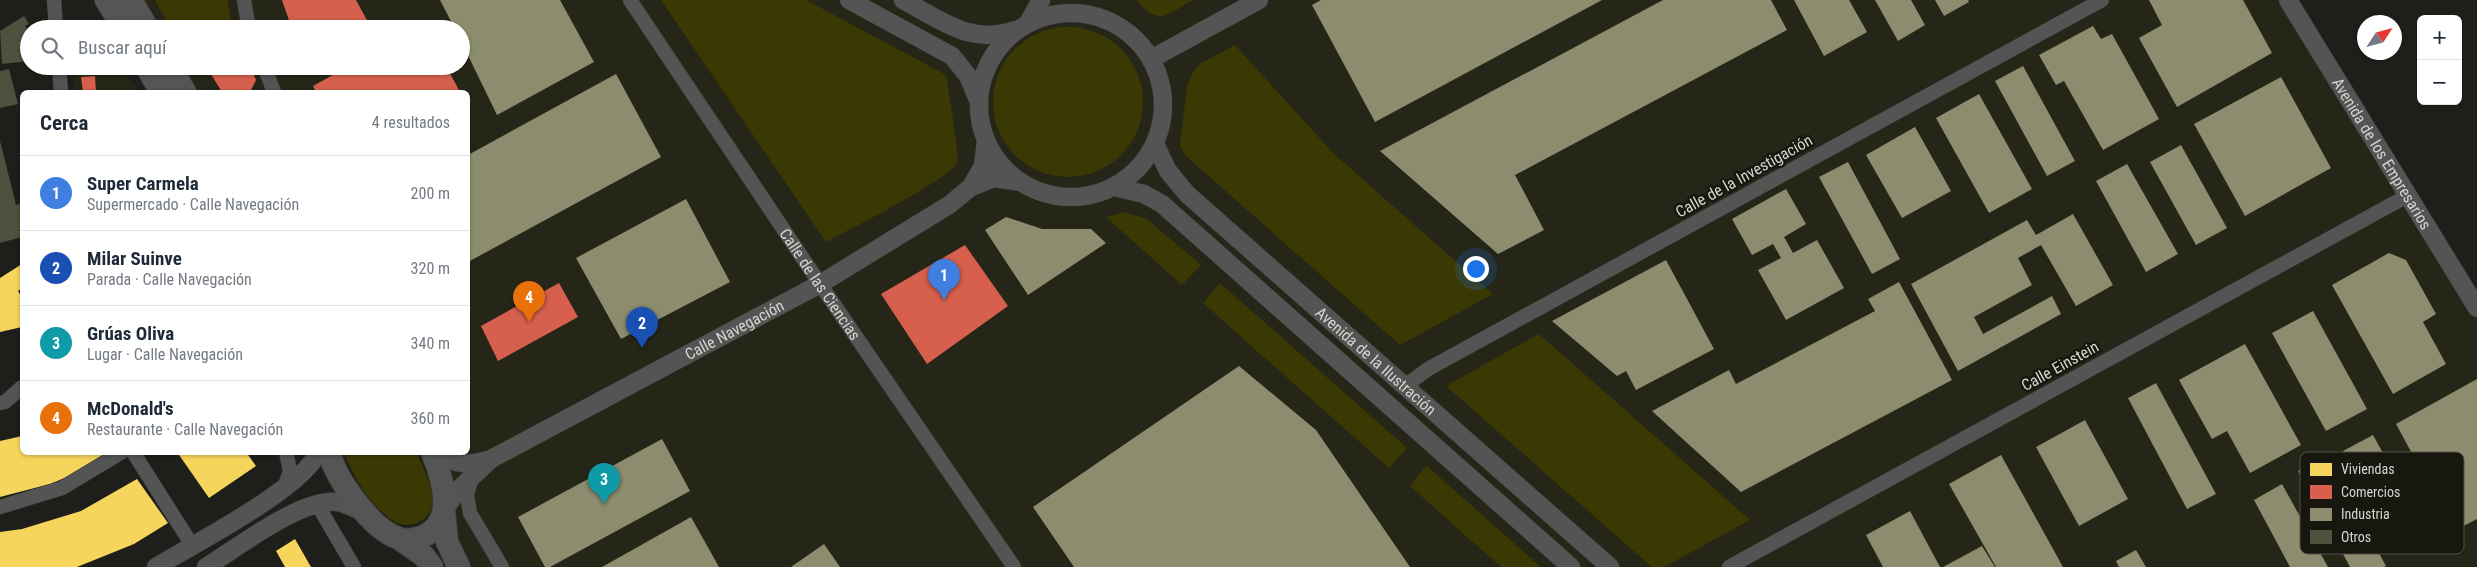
<!DOCTYPE html>
<html lang="es">
<head>
<meta charset="utf-8">
<style>
  :root { --surface:#fff; --page:#f6f6f7; --text:#1f2937; --muted:#747a83; --line:#e0e1e3; --accent:#0f766e }
  body { margin:0; font-family:"Roboto Condensed",sans-serif; background:var(--page); color:var(--text) }
  .controls { position:absolute; right:15px; top:15px; display:grid; overflow:hidden; border-radius:8px; box-shadow:0 1px 4px #0004 }
  .controls button { width:45px; height:45px; display:grid; place-items:center; padding:0; border:0; border-bottom:1px solid var(--line); background:var(--surface); color:var(--text); font:25px sans-serif }
  .compass { position:absolute; left:2357px; top:15px; width:45px; height:45px; border-radius:50%; background:var(--surface); box-shadow:0 1px 4px #0004; rotate:54deg }
  .you { position:absolute; left:1475px; top:268px; width:18px; height:18px; margin:-12px; border:4px solid #fff; border-radius:50%; background:#1a73e8; box-shadow:0 0 0 8px #1a73e833 }
  .badge { display:grid; place-items:center; width:32px; height:32px; border-radius:50%; background:var(--accent); color:#fff; font-size:16px; font-weight:700 }
  .pin { position:absolute; translate:-50% -41px; filter:drop-shadow(0 1px 2px #0008) }
  .pin::after { content:''; position:absolute; top:26px; width:18px; height:15px; background:inherit; clip-path:polygon(0 0,100% 0,50% 100%) }
  .list { margin:0; padding:0; list-style:none }
  h2 { display:flex; justify-content:space-between; align-items:center; height:65px; margin:0; padding:0 20px; font-size:21px }
  h2 small { font-size:16px; font-weight:400; color:var(--muted) }
  .list li { display:grid; grid-template-columns:32px 1fr auto; gap:15px; align-items:center; box-sizing:border-box; height:75px; padding:0 20px; border-top:1px solid var(--line) }
  .list b { display:block; font-size:19px; white-space:nowrap }
  .list p { margin:0; font-size:16px; white-space:nowrap; color:var(--muted) }
  .list em { font-size:16px; font-style:normal; color:var(--muted) }
  .icon { flex:none; width:28px; height:28px; fill:none; stroke:currentColor; stroke-width:2; stroke-linecap:round; stroke-linejoin:round }
  .map { position:relative; flex:none; width:2477px; height:567px; overflow:hidden }
  .search { position:absolute; background:var(--surface); box-shadow:0 1px 4px #0004; left:20px; top:20px; width:450px; height:55px; display:flex; align-items:center; gap:12px; box-sizing:border-box; padding:0 18px; border-radius:28px; color:var(--muted); font-size:19px }
  .panel { position:absolute; background:var(--surface); box-shadow:0 1px 4px #0004; left:20px; top:90px; width:450px; height:365px; border-radius:8px }
  .map>svg:first-child { display:block }
  .built { fill:#262618 }
  .green { fill:#3a3904 }
  .homes { fill:#f6d55c }
  .shops { fill:#d6604d }
  .industry { fill:#8c8c6e }
  .building { fill:#50503e }
  .lines { fill:none; stroke-linecap:round; stroke-linejoin:round }
  .minor-casing { stroke:#3b3b38; stroke-width:15 }
  .tertiary-casing { stroke:#3b3b38; stroke-width:19 }
  .primary-casing { stroke:#3b3b38; stroke-width:24 }
  .minor { stroke:#545455; stroke-width:14 }
  .tertiary { stroke:#545455; stroke-width:18 }
  .primary { stroke:#555; stroke-width:22 }
  .labels { text-anchor:middle; dominant-baseline:central; stroke-width:5; stroke-linejoin:round; paint-order:stroke }
  .street-label { font-size:16px; fill:#d6d6d0; stroke:#17170f }
  .key { fill:#17170f; stroke:#505049; stroke-width:1 }
  .key-label { font-size:14px; fill:#d6d6d0 }
</style>
</head>
<body>
<div class="map">
<svg width="2477" height="567" viewBox="0 0 2477 567">
  <rect width="100%" height="100%" fill="#1e1e1a"/>
  <path class="built" d="M134,0H2286L2477,312V567H462L434,453L468,452V92H188L173,66H461V29H152Z
    M72,66H121L140,92H75Z"/>
  <path class="green" d="M155,0H227L231,21L188,29H171Z
    M661,0H806L946,75C948,90 960,154 957,163C951,178 847,231 826,242Z
    M1136,0H1193C1166,15 1160,27 1136,0Z
    M993 102a75 75 0 1 1 150 0a75 75 0 1 1-150 0Z
    M1235,45L1334,154L1493,294L1400,345L1186,156L1180,146L1187,85L1193,72L1201,63Z
    M1125,212L1147,219L1201,265L1182,285L1106,217Z
    M1220,283L1407,448L1389,468L1203,303Z
    M1539,334L1750,520L1664,567H1652L1446,386Z
    M344,453H417C425,473 447,510 417,523C409,526 399,526 392,520C369,504 354,478 344,453Z
    M1426,466H1427L1541,567H1501L1410,486Z"/>
  <path class="homes" d="M22,264V288L18,291L22,297V327L0,332V278Z
    M22,436V452H114L84,470L50,484L0,497V441Z
    M177,452H246L256,466L209,498Z
    M137,479L168,523L134,544L77,567H0V532L22,529L81,511Z
    M295,539L311,567H285L276,551Z"/>
  <path class="shops" d="M282,0H356L369,24L361,29H292Z
    M206,66H232L234,69L238,66H250L256,80L250,92H222Z
    M349,66H446L460,92H316L313,86Z
    M95,76L96,92H83L81,77Z
    M965,245L1008,306L927,364L881,294Z
    M559,283L578,317L498,361L481,326Z"/>
  <path class="industry" d="M440,0H560L594,62L497,115L461,41V29H455Z
    M1321,0H1602L1375,122L1312,5Z
    M1663,0H1771L1787,30L1515,175L1544,230L1498,254L1380,151Z
    M1794,0H1849L1867,32L1824,56Z
    M1875,0H1911L1925,25L1898,41Z
    M1935,0H1968L1969,2L1944,16Z
    M2149,0H2243L2272,53L2177,107L2139,38L2162,25Z
    M2093,26L2101,39L2112,34L2159,119L2103,150L2064,81L2056,85L2039,55Z
    M2023,66L2075,161L2047,176L1995,81Z
    M616,74L661,157L468,262V155Z
    M2281,77L2331,168L2245,216L2194,124Z
    M1979,94L2032,189L1989,213L1936,118Z
    M1915,127L1951,191L1902,218L1866,155Z
    M2181,145L2227,228L2196,245L2150,162Z
    M1848,162L1900,259L1872,274L1819,177Z
    M2127,164L2178,254L2146,272L2096,181Z
    M1786,189L1806,224L1784,237L1793,253L1817,240L1844,288L1786,320L1758,270L1781,258L1773,244L1752,255L1732,219Z
    M686,199L730,282L621,339L576,258Z
    M2073,214L2113,285L2076,306L2041,245L2018,258L2032,285L1974,317L1983,334L2052,296L2061,314L1958,371L1911,284L2027,220L2036,235Z
    M1006,217L1042,229H1091L1106,243L1028,295L985,230Z
    M2389,253L2406,260L2436,314L2423,322L2446,364L2393,394L2332,285Z
    M1666,260L1714,349L1636,390L1626,371L1617,376L1552,321Z
    M1899,282L1952,380L1741,492L1652,411L1729,370L1736,384L1875,311L1868,299Z
    M2313,311L2367,409L2326,431L2272,333Z
    M2245,344L2301,445L2250,473L2227,431L2212,439L2179,380Z
    M1239,366L1316,430L1410,567H1074L1033,507Z
    M2477,379V519L2454,531L2396,424Z
    M2156,383L2216,494L2187,509L2128,398Z
    M2085,420L2128,499L2079,526L2036,447Z
    M2373,435L2427,533L2397,550L2343,451Z
    M662,439L690,491L550,567H545L518,517Z
    M2001,455L2063,567H1996L1949,484Z
    M2326,456L2386,566L2384,567H2350L2298,471Z
    M2282,484L2328,567H2290L2254,500Z
    M1910,511L1940,567H1883L1866,535Z
    M691,517L719,567H602Z
    M824,544L840,567H791Z
    M1982,546L1995,567H1943Z
    M2136,550L2146,567H2119L2116,561Z"/>
  <path class="building" d="M24,16L29,24L25,26L29,31V61L2,64L0,31Z
    M9,69L18,104L0,108V71Z
    M0,141L16,205L22,203V237L0,243Z"/>
  <g class="lines">
    <g class="minor-casing">
      <g id="minor">
        <path d="M54,0L56,29"/>
        <path d="M244,0L249,29"/>
        <path id="s1" d="M630,0L820,284L1014,567"/>
        <path d="M59,66L61,92"/>
        <path d="M264,66L274,92"/>
        <path d="M1405,386L1428,369L2102,0"/>
        <path d="M0,403L5,402L22,387"/>
        <path d="M133,452L192,545"/>
        <path d="M472,477L467,495L470,513L502,567"/>
        <path d="M284,488L290,471L286,452"/>
        <path d="M317,504L354,567"/>
        <path d="M0,507L62,488L122,452"/>
        <path d="M1729,567L2407,196"/>
      </g>
    </g>
    <g class="tertiary-casing">
      <g id="tertiary">
        <path d="M849,0L952,56L968,76L979,102"/>
        <path d="M903,0C941,20 971,46 1015,30"/>
        <path id="s2" d="M2288,0L2477,308"/>
        <circle cx="1071" cy="105" r="92"/>
        <path d="M1028,23L1041,0"/>
        <path d="M1151,59L1259,0"/>
        <path id="s3" d="M1155,144L1168,171L1187,194L1610,567"/>
        <path d="M971,187L983,166L986,140"/>
        <path d="M1114,187L1144,194L1162,204L1571,567"/>
        <path id="s4" d="M438,452C455,467 471,465 491,459L820,284L949,205L971,187L994,178L1021,182"/>
        <path d="M444,511L457,491L489,461"/>
        <path d="M156,567C192,545 305,487 318,452"/>
        <path d="M206,567C237,548 301,498 337,502C346,503 357,510 366,513"/>
      </g>
    </g>
    <g class="primary-casing">
      <path id="primary" d="M106,0L124,29
        M131,0L148,29
        M146,66L161,92
        M170,66L185,92
        M329,452C336,479 371,529 398,538C406,541 416,539 424,536C457,521 442,477 432,452
        M444,511L447,542L459,567
        M398,538L424,556L432,567"/>
    </g>
    <use href="#minor" class="minor"/>
    <use href="#tertiary" class="tertiary"/>
    <use href="#primary" class="primary"/>
  </g>
  <g class="labels">
    <g class="street-label">
      <text stroke="none"><textPath href="#s2" startOffset="180">Avenida de los Empresarios</textPath></text>
      <text transform="translate(1744 176) rotate(-29)">Calle de la Investigación</text>
      <text stroke="none"><textPath href="#s1" startOffset="342">Calle de las Ciencias</textPath></text>
      <text stroke="none"><textPath href="#s4" startOffset="332">Calle Navegación</textPath></text>
      <text stroke="none"><textPath href="#s3" startOffset="312">Avenida de la Ilustración</textPath></text>
      <text transform="translate(2060 366) rotate(-29)">Calle Einstein</text>
    </g>
  </g>
  <rect x="2300" y="452" width="164" height="102" rx="8" class="key"/>
  <rect x="2310" y="463" width="22" height="13" fill="#f6d55c"/>
  <rect x="2310" y="485" width="22" height="14" fill="#d6604d"/>
  <rect x="2310" y="508" width="22" height="13" fill="#8c8c6e"/>
  <rect x="2310" y="530" width="22" height="14" fill="#50503e"/>
  <g class="key-label">
    <text x="2341" y="474">Viviendas</text>
    <text x="2341" y="497">Comercios</text>
    <text x="2341" y="519">Industria</text>
    <text x="2341" y="542">Otros</text>
  </g>
</svg>
<div class="controls">
<button>+</button>
<button>−</button>
</div>
<svg class="compass" viewBox="-18 -18 36 36"><path d="M0-13l5 13h-10z" fill="#e53935"/><path d="M0 13l5-13h-10z" fill="#747a83"/></svg>
<div class="you"></div>
<div class="pin badge" style="left:944px;top:300px;background:#3f7fe0">1</div>
<div class="pin badge" style="left:642px;top:348px;background:#1a4fb4">2</div>
<div class="pin badge" style="left:604px;top:504px;background:#0f9aa8">3</div>
<div class="pin badge" style="left:529px;top:322px;background:#e8710a">4</div>
<div class="search"><svg class="icon" aria-label="search" viewBox="0 0 24 24"><circle cx="10" cy="10" r="6"/><path d="M15 15l6 6"/></svg>Buscar aquí</div>
<section class="panel">
<h2>Cerca<small>4 resultados</small></h2>
<ul class="list">
<li><span class="badge" style="background:#3f7fe0">1</span><div><b>Super Carmela</b><p>Supermercado · Calle Navegación</p></div><em>200 m</em></li>
<li><span class="badge" style="background:#1a4fb4">2</span><div><b>Milar Suinve</b><p>Parada · Calle Navegación</p></div><em>320 m</em></li>
<li><span class="badge" style="background:#0f9aa8">3</span><div><b>Grúas Oliva</b><p>Lugar · Calle Navegación</p></div><em>340 m</em></li>
<li><span class="badge" style="background:#e8710a">4</span><div><b>McDonald's</b><p>Restaurante · Calle Navegación</p></div><em>360 m</em></li>
</ul>
</section>
</div>
</body>
</html>
